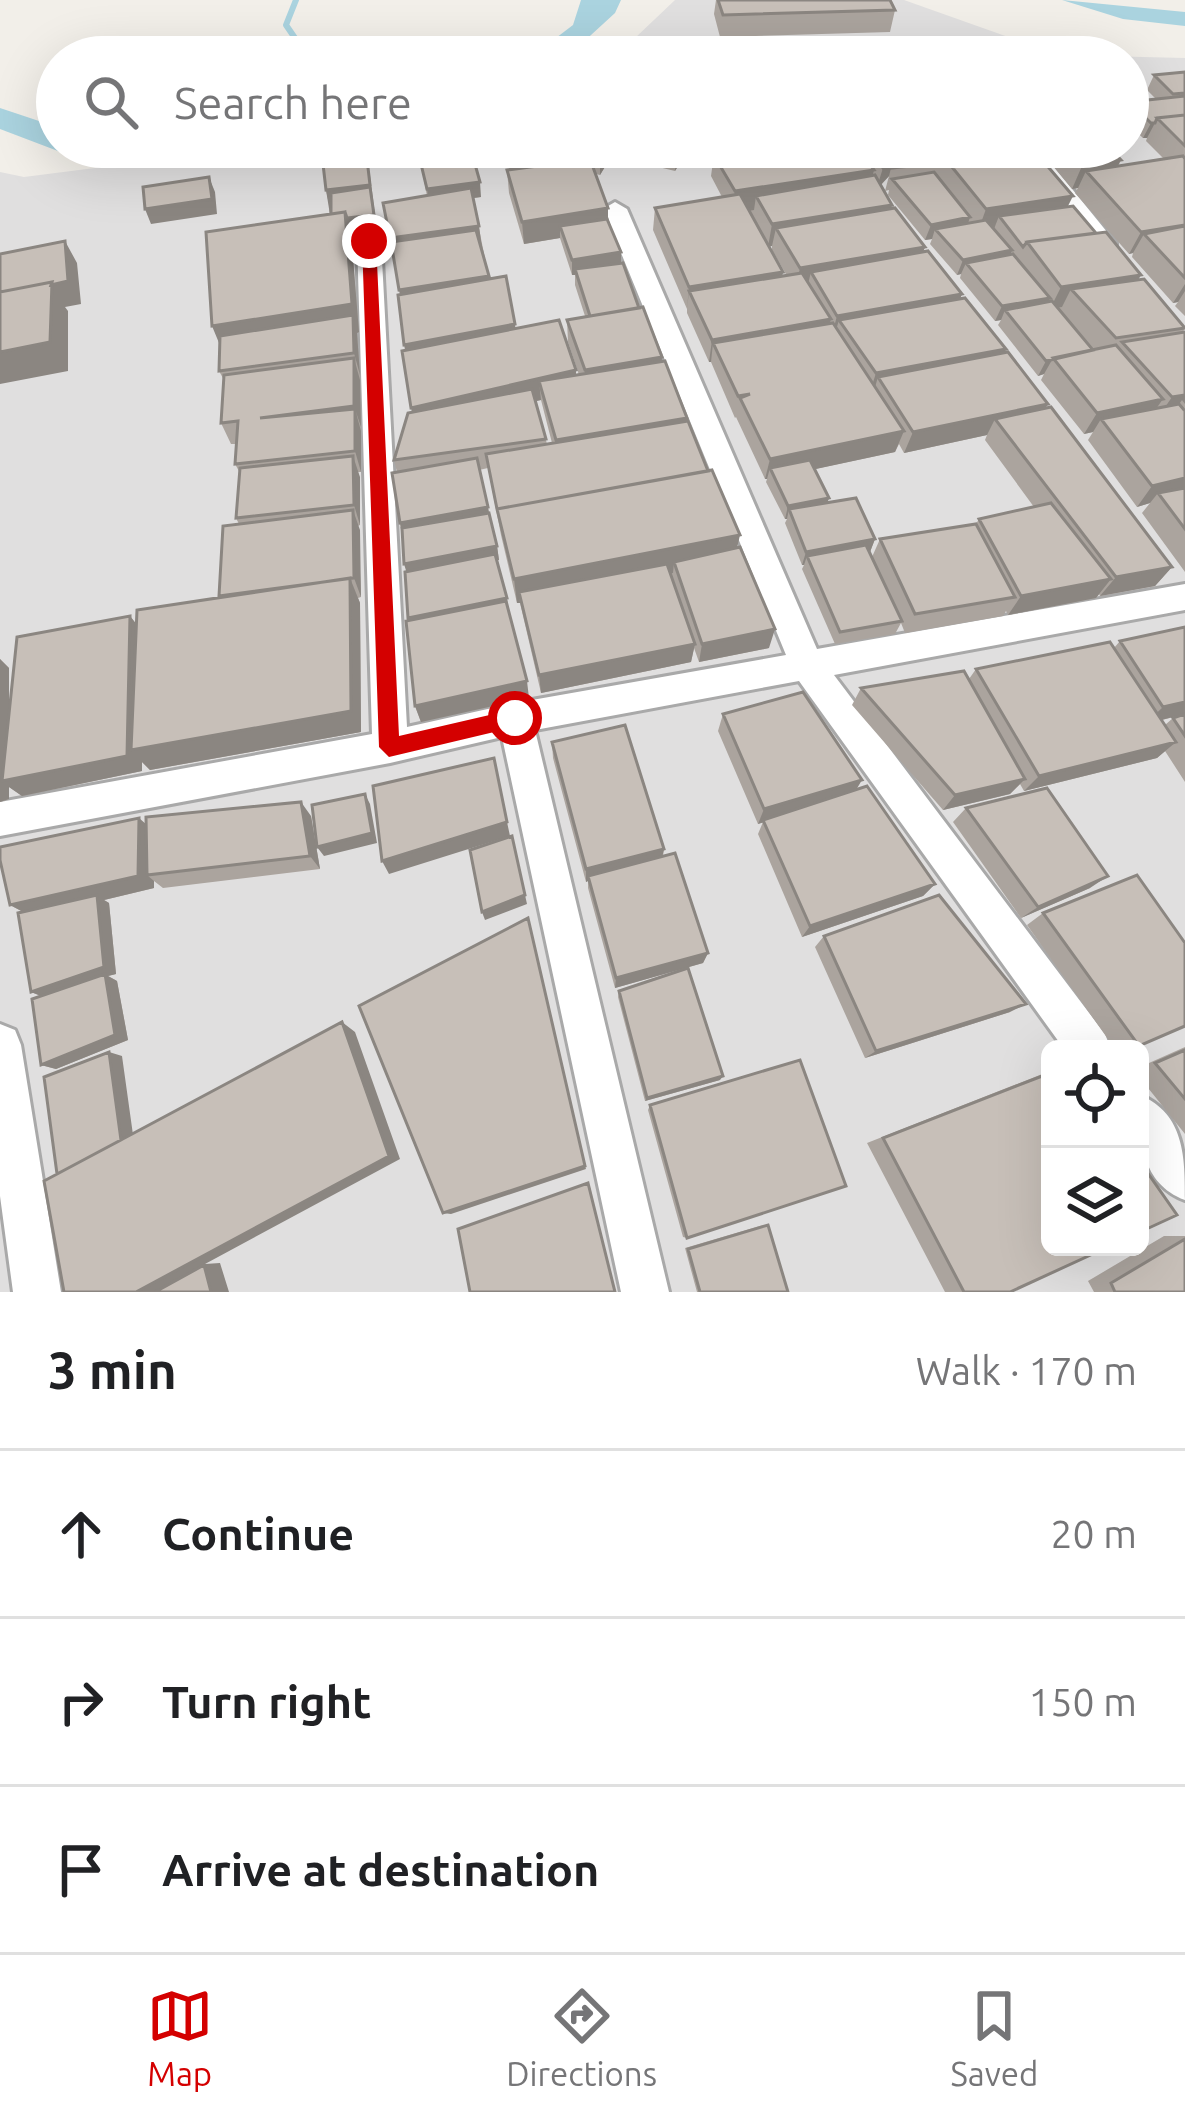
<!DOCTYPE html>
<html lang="en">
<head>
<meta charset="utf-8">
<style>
  :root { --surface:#fff; --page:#f6f6f6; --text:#202124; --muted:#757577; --line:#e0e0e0; --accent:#d40000 }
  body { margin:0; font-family:Ubuntu,sans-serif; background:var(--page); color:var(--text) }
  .controls { position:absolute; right:36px; bottom:36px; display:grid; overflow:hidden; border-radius:18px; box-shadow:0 12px 48px #0002 }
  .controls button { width:108px; height:108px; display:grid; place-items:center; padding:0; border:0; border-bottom:3px solid var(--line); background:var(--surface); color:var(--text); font:60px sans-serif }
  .stop { position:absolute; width:36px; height:36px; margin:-27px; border:9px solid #d40000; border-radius:50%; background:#fff }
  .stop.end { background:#d40000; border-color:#fff; box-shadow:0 3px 12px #0008 }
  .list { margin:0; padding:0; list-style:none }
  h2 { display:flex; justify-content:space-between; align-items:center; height:156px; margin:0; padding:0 48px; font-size:51px }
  h2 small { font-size:39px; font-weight:400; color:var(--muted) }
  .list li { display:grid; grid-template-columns:78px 1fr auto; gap:36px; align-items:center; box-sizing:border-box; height:168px; padding:0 48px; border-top:3px solid var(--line) }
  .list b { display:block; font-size:45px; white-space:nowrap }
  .list em { font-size:39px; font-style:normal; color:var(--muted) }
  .icon { flex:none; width:66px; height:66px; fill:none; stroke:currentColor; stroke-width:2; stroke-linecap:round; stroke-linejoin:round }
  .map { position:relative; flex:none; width:1185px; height:1292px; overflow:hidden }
  .search { position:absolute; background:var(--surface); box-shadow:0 12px 48px #0002; left:36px; right:36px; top:36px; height:132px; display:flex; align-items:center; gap:30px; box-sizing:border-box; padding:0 42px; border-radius:66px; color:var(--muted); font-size:45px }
  .sheet { height:660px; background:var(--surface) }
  nav { display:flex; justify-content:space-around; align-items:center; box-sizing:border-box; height:168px; border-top:3px solid var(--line); background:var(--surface); font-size:33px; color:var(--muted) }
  nav a { display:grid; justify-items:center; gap:6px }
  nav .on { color:var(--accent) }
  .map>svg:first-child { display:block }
  .residential { fill:#e0dfdf; fill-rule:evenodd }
  .water { fill:#aad3df }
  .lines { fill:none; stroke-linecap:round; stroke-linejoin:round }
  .stream { stroke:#aad3df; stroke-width:6 }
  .street-casing { stroke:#a9a9a9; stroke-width:6 }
  .street { fill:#fff; fill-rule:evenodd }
  .wall { fill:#aba49e; fill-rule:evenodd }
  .shaded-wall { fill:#8b8681 }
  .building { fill:#c7bfb8; stroke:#8b8681; stroke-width:3 }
  .route { fill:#d40000 }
</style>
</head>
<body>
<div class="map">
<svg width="1185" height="1292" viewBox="0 0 1185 1292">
  <rect width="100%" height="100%" fill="#f2efe9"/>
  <path class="residential" d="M675,0H904L1059,55L1185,58V1292H0V172L24,177L259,147H1128V57H615ZM1050,1049H1140V1247H1050Z"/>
  <path class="water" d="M581,0H621L615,13L567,57H531L573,25Z
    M1062,0L1185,12V26L1123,19Z
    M0,108L57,127V147H145L71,156L0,129Z"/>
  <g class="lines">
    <path class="stream" d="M296,0L286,25L308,57"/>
    <g class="street-casing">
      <path id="street" d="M1015,147H1038L1116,243V253H1098Z
        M615,202L627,209L817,649L1185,584V610L834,675L1105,1034L1111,1049H1064L799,681L535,730L669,1292H621L502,737L390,763L0,836V802L372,734L357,241L369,234L381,241L407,727L515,703L786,655L603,209Z
        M0,1024L15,1030L21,1045L61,1292H13L0,1196Z
        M1140,1095C1185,1114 1185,1158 1185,1200C1139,1182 1140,1138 1140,1095Z"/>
    </g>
    <use href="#street" class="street"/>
  </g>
  <path class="wall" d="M716,0H890L895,10L890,32L720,37L714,14Z
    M1185,72V316L1175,306L1178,302L1173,303L1132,257L1133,253L1129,254L1075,193L1078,188L1072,189L1037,147H1109L1118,166L1164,159L1146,141L1147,138H1143L1128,124V104L1129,102L1156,99L1147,90L1154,75Z
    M617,147L600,175L596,174L621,263L687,418L737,548L769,648L699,662L694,648L691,662L541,693L520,603H517L501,535L488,468L479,470L497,546L499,560H497L529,698L421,722L415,706L407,572L400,523L397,472L394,460L412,412L400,294L383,203L427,196L421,164L481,197L473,198L489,279L515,328L576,375H579L568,342L567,320L585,316L575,285V275H572L560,238L524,244L509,193L507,170L544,165L543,148ZM541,400L552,443L547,444L535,401Z
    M617,147H690L675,171L617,157Z
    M715,147H1030L1035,153L1034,156L1068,206L1185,328L1183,332H1185V572L1142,513L1150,503L1137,507L1088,440L1093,432L1084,434L1041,380L1044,374L1038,376L998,325L1001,320L995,321L960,278L961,274L957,275L930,244L932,239L925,240L888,195L889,190L885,191L889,176L881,185L891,209L925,247L923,252L962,294L960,299L1006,349L1005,353L1045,408L1172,567L1155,586L1100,596L1099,594L1096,598L1008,615L1006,611L1003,616L905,633L901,623L895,634L835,644L802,569L804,565H802L785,523L787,519H785L766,482L767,479H765L736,417L735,418L711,362H709L687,313V309L653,230L655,208L722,197L711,176ZM769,246H772V250L787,276H782L783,272ZM987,435L985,440L1034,507L979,519L976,524L880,539L872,557L870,552L875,539L827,503L829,498L815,469L895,452L899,444L904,453Z
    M370,175L377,230L351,234L359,332L357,333L360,375L361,472H358L360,525L358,526L361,597L358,598L360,603L361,732L150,770L142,762V771L22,796L9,787V799L0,802V659L9,668V712L130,616L137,625L220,598L219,596L239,524L236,518L240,473L235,464L237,444H231L221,423L224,380L219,371L331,214L326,190Z
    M1120,641L1185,714L1162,720L1165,725L1173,718L1185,714V782L1165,751L1157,758L1024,791L1020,784L1010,794L943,810L852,705L861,688L969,679L976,669L1114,648Z
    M723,714L857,789L935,884L923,896L802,937L758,834L763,822L758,824L718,731Z
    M552,742L664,849L663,856L708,953L703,963L615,988L588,888V881L586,882L553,758Z
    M966,808L1090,888L1021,918L953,822Z
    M311,816L320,869L163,888L154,881V888L104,900L109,903L116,974L108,976L117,981L128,1040L56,1069L41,1065V996L31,992L23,912L10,905L146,824Z
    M1043,913L1139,1046L1131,1049H1115L1027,925Z
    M824,936L1010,1012L865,1058L815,947Z
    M619,991L720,1080L645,1101L618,997Z
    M1185,1047V1134L1140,1078V1067Z
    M1050,1071V1247L1010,1292H945L867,1143Z
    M650,1105L687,1238L683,1237L648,1110Z
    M763,1225H768L788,1292H697L685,1248Z
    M1164,1236H1185V1292H1094L1088,1281Z"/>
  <path class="shaded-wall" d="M1151,123H1155L1147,138H1143Z
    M603,147H617L600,175V152Z
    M677,147H690L675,171L677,148Z
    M717,147H843L716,159Z
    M901,147H915L891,168L889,176L876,190L883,168Z
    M367,159L377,230L351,234L359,332L357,333L360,375L354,353L224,355L212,326L331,221L326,190Z
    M1121,160L1110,182L1086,171L1078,188L1072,189L1082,166Z
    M874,170L868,193L756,196L754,210L732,214L735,191Z
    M209,177L215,192L217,214L151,224L145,209Z
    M480,182L481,197L429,204L427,189Z
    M1073,196L1062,218L999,216L994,229L978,231L986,209Z
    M892,205L886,227L776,228L772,246L768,247L772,224Z
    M608,208V230L560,226V238L524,244L522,222Z
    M970,217L965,233L935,229L932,239L925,240L931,225Z
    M1185,225L1144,234L1133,253L1129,254L1141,232Z
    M479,226L482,248L394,261L390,238Z
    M65,241L77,263L81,304L65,307L68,311V371L0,384V352Z
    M925,247L917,269L811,272L807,288L795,290L800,268Z
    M1012,250L1006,266L966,263L961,274L957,275L963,260Z
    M621,252V268L575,269V275H572V260Z
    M783,272L778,295L689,291L687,309L689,287Z
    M1141,275L1128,298L1071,289L1062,307L1050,309L1061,287Z
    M489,276L491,298L404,312L399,290Z
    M1185,284V291L1178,302L1173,303Z
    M962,294L953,316L839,320L834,337L831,338L837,316Z
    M1050,298L1042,313L1005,310L1001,320L995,321L1002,306Z
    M831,319L825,341L713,343L711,362H709L712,340Z
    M515,324L517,346L409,367L404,345Z
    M1006,349L996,371L878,377L873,394L869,395L876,373Z
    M662,357L661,379L585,391V370Z
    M354,358L360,380L361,427L354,406Z
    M1052,360L1044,374L1038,376L1046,361Z
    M576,370V392L539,381L541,400L416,429L411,408Z
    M1185,395V404L1182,400L1170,417L1157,419L1172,397Z
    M1163,399L1148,420L1101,419L1093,432L1084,434L1097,413Z
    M1048,404L1036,425L995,419L987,435L904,453L913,432Z
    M355,409L361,431V472L355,451Z
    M687,418L684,440L557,461L556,440Z
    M904,431L895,452L774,478L770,468L767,479H765L770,459Z
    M353,456L360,477V525L354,505Z
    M1185,478V495L1158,493L1150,503L1137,507L1152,486Z
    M829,498L824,512L789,509L787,519H785L788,506Z
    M488,507L490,521L403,537L400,523Z
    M353,510L360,530L361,597L354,578Z
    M740,535L734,561L674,562L673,573L521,603L519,592L520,603H517L514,579Z
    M875,539L870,552L807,556L804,565H802L806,552Z
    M497,546L499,560L408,577L404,564Z
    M1172,567L1155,586L1100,596L1116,577Z
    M350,578L360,603L361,732L150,770L142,762V771L22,796L9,787V799L0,802V659L9,668V780L130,616L144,634Z
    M1111,579L1096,598L1008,615L1021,596Z
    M507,598L508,611L412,631L408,618Z
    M775,629L769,648L699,662L702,644Z
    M695,644L691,662L541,693L539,675Z
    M527,681L529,698L421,722L415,706Z
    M1185,702V714L1145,724L1163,707Z
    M1176,742L1157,758L1024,791L1039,776Z
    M1025,779L1010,794L943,810L955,795Z
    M862,780L853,795L758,824L764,809Z
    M365,794L370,804L377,843L324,856L317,847Z
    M301,802L311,816L320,869L310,856Z
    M139,818L155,832L147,875L154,881V888L104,900L109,903L116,974L108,976L117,981L128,1040L56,1069L41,1065L46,998L31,992V916L10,905Z
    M507,822L510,836L389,874L382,861Z
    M664,849L661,862L588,876V881L586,882V869Z
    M1108,876L1090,888L1021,918L1038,907Z
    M935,884L923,896L802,937L810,926Z
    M525,895L527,904L485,920L482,912Z
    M708,953L703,963L615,988L616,978Z
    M1026,1004L1010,1012L865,1058L876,1051Z
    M342,1022L355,1032L400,1159L205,1264L220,1263L229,1292H136Z
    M109,1052L122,1056L134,1142L73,1176Z
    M723,1076L720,1080L645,1101L647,1098Z
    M585,1166L586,1169L451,1214L443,1213Z"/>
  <path class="building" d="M718,0H890L895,10L723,15Z
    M994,45L1028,51L1027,57H990Z
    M1185,72V93L1173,94L1154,75Z
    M1185,96V115L1157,118L1155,123H1151L1129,102Z
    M1185,115V146L1157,118Z
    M603,147L600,152L543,148V147Z
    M758,147H857L874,170L735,191L713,154Z
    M865,147H901L883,168Z
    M911,147H1030L1035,153L891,168Z
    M1066,147H1109L1121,160L1082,166Z
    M1038,155L1073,196L986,209L952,167Z
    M1183,156L1185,159V225L1141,232L1086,171Z
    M473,157L480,182L427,189L421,164Z
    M367,159L370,185L326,190L323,164Z
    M590,159L608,208L522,222L507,170Z
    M934,172L970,217L931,225L892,179Z
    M875,175L892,205L772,224L756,196Z
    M209,177L212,199L145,209L143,187Z
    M370,187L374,215L347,218L345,212L331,214V193Z
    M471,188L479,226L390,238L383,203Z
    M740,194L783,272L689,287L655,208Z
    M1073,206L1096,233L1027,242L1023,247L999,216Z
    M895,208L925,247L800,268L776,228Z
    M345,212L352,304L212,326L206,232Z
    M607,219L621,252L572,260L560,226Z
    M986,220L1012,250L963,260L935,229Z
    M1185,226V278L1144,234Z
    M476,230L489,276L399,290L391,242Z
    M1106,232L1141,275L1061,287L1027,242Z
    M65,241L68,281L51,285L52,282L0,292V254Z
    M928,251L962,294L837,316L811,272Z
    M1013,254L1050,298L1002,306L966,263Z
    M623,263L639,308L590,316L575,269Z
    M802,273L831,319L712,340L689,291Z
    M506,276L515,324L404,345L398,295Z
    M1144,279L1185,328L1116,338L1071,289Z
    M52,282L50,342L0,352V292Z
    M965,298L1006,349L876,373L839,320Z
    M1052,301L1093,350L1046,361L1005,310Z
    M643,307L662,357L585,370L567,320Z
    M353,315L354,353L219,371L220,336Z
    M559,320L576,370L411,408L402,351Z
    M833,323L904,431L770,459L740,398L750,394L738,396L713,343Z
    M1185,332V395L1172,397L1122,342Z
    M1116,345L1163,399L1097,413L1053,358Z
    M1008,352L1048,404L913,432L878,377Z
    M354,358V406L260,418L355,409V451L235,464L238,421L221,423L224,375Z
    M665,361L687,418L556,440L539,381Z
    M532,389L546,439L394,460L408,413Z
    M1179,404L1185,411V478L1152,486L1101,419Z
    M1051,407L1172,567L1116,577L995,419Z
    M688,421L708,471L497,509L486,454Z
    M353,456L354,505L236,518L240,468Z
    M477,458L488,507L400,523L392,473Z
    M810,460L829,498L788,506L770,468Z
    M712,470L740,535L514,579L497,509Z
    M1185,488V529L1158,493Z
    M856,498L875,539L806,552L789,509Z
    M1051,503L1111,579L1021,596L979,519Z
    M353,510L354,578L219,596L223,526Z
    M489,513L497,546L404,564L402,528Z
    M976,524L1015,597L915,614L880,539Z
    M866,545L902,621L840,632L807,556Z
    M740,547L775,629L702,644L674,562Z
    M495,554L507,598L408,618L405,572Z
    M667,564L695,644L539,675L519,592Z
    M350,578L351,711L131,750L137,610Z
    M506,601L527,681L415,706L406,621Z
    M130,616L127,756L2,781L17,637Z
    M1185,627V702L1163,707L1120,641Z
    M1110,642L1176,742L1039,776L976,669Z
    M964,671L1025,779L955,795L861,688Z
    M803,692L862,780L764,809L723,714Z
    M1185,714V736L1173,718Z
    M625,725L664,849L586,869L552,742Z
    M494,758L507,822L382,861L373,786Z
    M867,786L935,884L810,926L763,820Z
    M1047,788L1108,876L1038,907L966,808Z
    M365,794L372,833L317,847L312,805Z
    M301,802L310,856L147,875L146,817Z
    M139,818L138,876L10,905L0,860V847Z
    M512,836L525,895L482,912L470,850Z
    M675,853L708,953L616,978L588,876Z
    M1137,875L1185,943V1026L1139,1046L1043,913Z
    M97,895L104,967L31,992L18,913Z
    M939,895L1026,1004L876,1051L824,936Z
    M528,918L585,1166L443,1213L359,1006Z
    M688,968L723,1076L647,1098L619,991Z
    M105,974L115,1035L41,1065L32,999Z
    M342,1022L389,1156L136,1292H64L44,1181Z
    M1185,1050V1099L1155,1063Z
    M109,1052L121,1140L57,1174L44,1077Z
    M800,1060L846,1186L687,1238L650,1105Z
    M1050,1073V1247H1108L1010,1292H964L883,1138Z
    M1140,1162L1177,1215L1140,1232Z
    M588,1183L615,1292H470L458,1229Z
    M768,1225L788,1292H700L688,1249Z
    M1185,1239V1292H1115L1111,1283Z
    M204,1265L211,1292H155Z"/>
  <path class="route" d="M369,237L376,241L399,736L515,709L526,718L515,727L389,757L379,747L362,241Z"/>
</svg>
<div class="controls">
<button><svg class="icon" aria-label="locate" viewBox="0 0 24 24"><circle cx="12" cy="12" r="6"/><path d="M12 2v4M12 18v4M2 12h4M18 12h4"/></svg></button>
<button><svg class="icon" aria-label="layers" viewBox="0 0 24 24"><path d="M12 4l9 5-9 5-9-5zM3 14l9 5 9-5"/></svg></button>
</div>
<div class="stop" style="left:515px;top:718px"></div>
<div class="stop end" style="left:369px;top:241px"></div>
<div class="search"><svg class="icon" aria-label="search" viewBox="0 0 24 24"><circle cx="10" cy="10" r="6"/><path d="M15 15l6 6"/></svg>Search here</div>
</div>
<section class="sheet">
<h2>3 min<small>Walk · 170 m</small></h2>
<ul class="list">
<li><svg class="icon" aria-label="ahead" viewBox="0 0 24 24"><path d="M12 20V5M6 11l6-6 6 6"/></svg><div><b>Continue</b></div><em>20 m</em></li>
<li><svg class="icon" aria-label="right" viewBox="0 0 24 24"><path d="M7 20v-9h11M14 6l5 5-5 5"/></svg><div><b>Turn right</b></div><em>150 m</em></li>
<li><svg class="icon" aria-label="arrive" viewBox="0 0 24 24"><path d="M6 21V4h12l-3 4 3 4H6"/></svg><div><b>Arrive at destination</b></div></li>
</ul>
</section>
<nav>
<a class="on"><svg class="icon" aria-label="map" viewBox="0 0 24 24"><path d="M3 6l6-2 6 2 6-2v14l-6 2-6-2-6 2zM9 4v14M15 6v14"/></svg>Map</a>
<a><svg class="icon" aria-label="directions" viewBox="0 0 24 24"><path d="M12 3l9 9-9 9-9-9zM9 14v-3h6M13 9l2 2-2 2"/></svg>Directions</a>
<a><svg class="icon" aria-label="saved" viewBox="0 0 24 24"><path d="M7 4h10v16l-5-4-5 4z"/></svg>Saved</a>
</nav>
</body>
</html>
